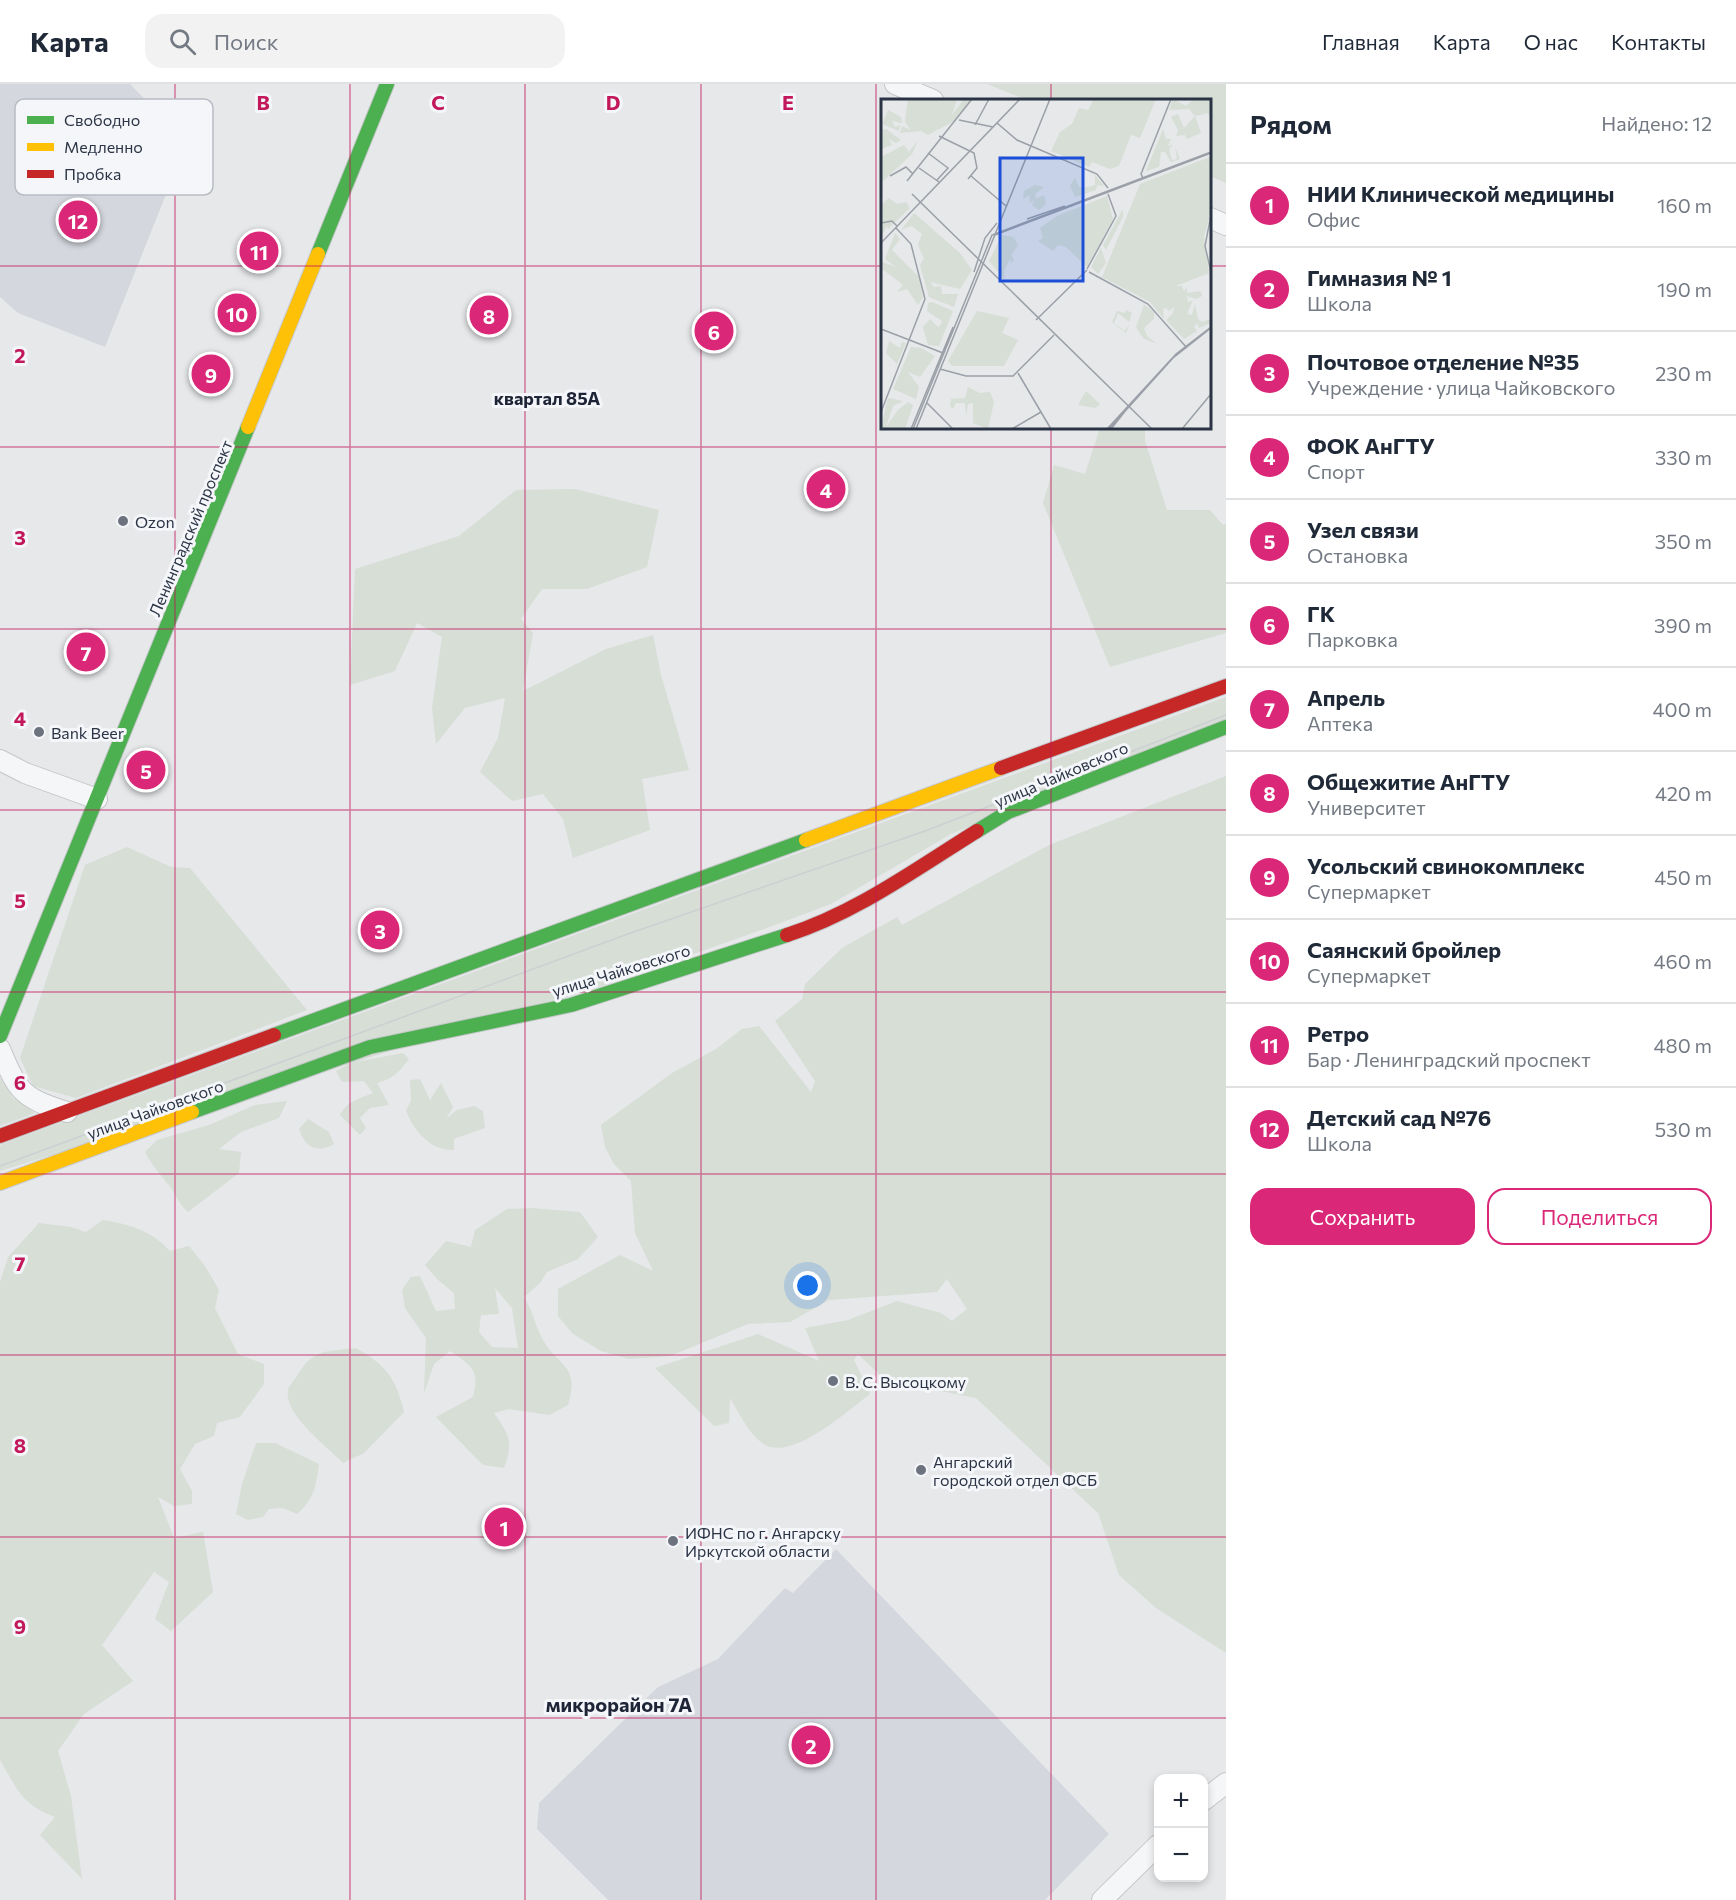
<!DOCTYPE html>
<html lang="ru">
<head>
<meta charset="utf-8">
<style>
  :root { --surface:#fff; --page:#f2f2f3; --text:#1f2937; --muted:#747a83; --line:#e0e1e3; --accent:#db2777 }
  body { margin:0; font-family:Commissioner,sans-serif; background:var(--page); color:var(--text) }
  .controls { position:absolute; right:18px; bottom:18px; display:grid; overflow:hidden; border-radius:12px; box-shadow:0 3px 9px #0003 }
  .controls button { width:54px; height:54px; display:grid; place-items:center; padding:0; border:0; border-bottom:2px solid var(--line); background:var(--surface); color:var(--text); font:30px sans-serif }
  .you { position:absolute; left:808px; top:1202px; width:21px; height:21px; margin:-15px; border:4px solid #fff; border-radius:50%; background:#1a73e8; box-shadow:0 0 0 9px #1a73e833 }
  .badge { display:grid; place-items:center; width:39px; height:39px; border-radius:50%; background:var(--accent); color:#fff; font-size:20px; font-weight:700 }
  .pin { position:absolute; translate:-50% -50%; border:3px solid #fff; box-shadow:0 2px 6px #0006 }
  .list { margin:0; padding:0; list-style:none }
  h2 { display:flex; justify-content:space-between; align-items:center; height:78px; margin:0; padding:0 24px; font-size:26px }
  h2 small { font-size:20px; font-weight:400; color:var(--muted) }
  .list li { display:grid; grid-template-columns:39px 1fr auto; gap:18px; align-items:center; box-sizing:border-box; height:84px; padding:0 24px; border-top:2px solid var(--line) }
  .list b { display:block; font-size:22px; white-space:nowrap }
  .list p { margin:0; font-size:20px; white-space:nowrap; color:var(--muted) }
  .list em { font-size:20px; font-style:normal; color:var(--muted) }
  .actions { display:flex; gap:12px; padding:18px 24px }
  .actions a { flex:1; padding:14px 0; border:2px solid var(--accent); border-radius:18px; text-align:center; font-size:21px; color:var(--accent) }
  .actions .main { background:var(--accent); color:#fff }
  .icon { flex:none; width:33px; height:33px; fill:none; stroke:currentColor; stroke-width:2; stroke-linecap:round; stroke-linejoin:round }
  .map { position:relative; flex:none; width:1226px; height:1816px; overflow:hidden }
  header { display:flex; align-items:center; gap:36px; box-sizing:border-box; height:84px; padding:0 30px; background:var(--surface); border-bottom:2px solid var(--line) }
  header strong { font-size:28px }
  nav { display:flex; gap:33px; margin-inline-start:auto; font-size:21px }
  .search { width:420px; height:54px; background:var(--page); display:flex; align-items:center; gap:15px; box-sizing:border-box; padding:0 21px; border-radius:18px; color:var(--muted); font-size:22px }
  main { display:flex }
  aside { flex:1; background:var(--surface) }
  .map>svg:first-child { display:block }
  .built { fill:#d4d7dd }
  .green { fill:#d6ded6; fill-rule:evenodd }
  .lines { fill:none; stroke-linecap:round; stroke-linejoin:round }
  .street-casing { stroke:#c4c6c8; stroke-width:22 }
  .fast-casing { stroke:#c4c6c8; stroke-width:16 }
  .slow-casing { stroke:#c4c6c8; stroke-width:16 }
  .jam-casing { stroke:#c4c6c8; stroke-width:16 }
  .street { stroke:#f5f6f7; stroke-width:20 }
  .fast { stroke:#4caf50; stroke-width:14 }
  .slow { stroke:#ffc107; stroke-width:14 }
  .jam { stroke:#c62828; stroke-width:14 }
  .tram { stroke:#cecfd2; stroke-width:1.5 }
  .grid { fill:none; stroke:#c2185b; stroke-width:1.5; stroke-opacity:0.55 }
  .poi-dot { fill:#6c737f; stroke:#f4f6f9; stroke-width:2 }
  .labels { text-anchor:middle; dominant-baseline:central; stroke-width:6; stroke-linejoin:round; paint-order:stroke }
  .poi-label { font-size:16px; fill:#2b3445; stroke:#f4f6f9; text-anchor:start }
  .street-label { font-size:16px; fill:#2b3445; stroke:#f4f6f9 }
  .neighbourhood-label { font-size:18px; font-weight:bold; fill:#1d2536; stroke:#f4f6f9 }
  .quarter-label { font-size:20px; font-weight:bold; fill:#1d2536; stroke:#f4f6f9 }
  .inset-road { fill:none; stroke:#9ba0a8; stroke-width:1.5 }
  .view { fill:#1d4ed8; fill-opacity:0.15; stroke:#1d4ed8; stroke-width:3 }
  .inset-edge { fill:none; stroke:#2b3445; stroke-width:3 }
  .key { fill:#f4f6f9; stroke:#b8bcc3; stroke-width:1.5 }
  .key-label { font-size:16px; fill:#2b3445 }
  .grid-label { font-size:20px; text-anchor:middle; font-weight:bold; fill:#c2185b; stroke:#f4f6f9; stroke-width:6; stroke-linejoin:round; paint-order:stroke }
</style>
</head>
<body>
<header>
<strong>Карта</strong>
<div class="search"><svg class="icon" aria-label="search" viewBox="0 0 24 24"><circle cx="10" cy="10" r="6"/><path d="M15 15l6 6"/></svg>Поиск</div>
<nav><a>Главная</a><a>Карта</a><a>О нас</a><a>Контакты</a></nav>
</header>
<main>
<div class="map">
<svg width="1226" height="1816" viewBox="0 0 1226 1816">
  <rect width="100%" height="100%" fill="#e6e8ea"/>
  <path class="built" d="M0,0H130L187,58L105,263L18,229L0,213Z
    M836,1465L1109,1750L1045,1816H608L537,1745L539,1719L658,1603L718,1575L785,1504L793,1509Z"/>
  <path class="green" d="M987,0H1226V99L1210,92V16H1027Z
    M1100,344H1145V357L1167,426H1210L1223,441L1226,440V549L1110,583L1043,419L1054,381L1085,390Z
    M575,405L659,426L647,483L587,505H542L521,535L533,549L523,607L606,565L653,551L661,591L689,686L642,695L650,746L573,774L563,735L543,710L512,717L480,688L498,654L505,614L465,624L436,660L432,624L442,553L417,539L395,587L350,601L355,485L459,452L516,406Z
    M1226,613V637L951,750L831,820L764,845L612,899L0,1087V1061Z
    M1226,692V1569L1156,1524L1119,1491L1098,1429L976,1314L885,1296L858,1270L854,1276L870,1310C847,1327 790,1380 762,1359C748,1348 739,1329 730,1314L729,1339L714,1342L655,1284L758,1250L819,1277L805,1244L848,1236L897,1217L941,1229L952,1237L967,1225L947,1195L937,1208L829,1216L790,1238L748,1240L670,1272L629,1275L601,1267L573,1250L558,1232V1205L620,1171L653,1187L635,1149L631,1097L614,1080L605,1063L601,1041L672,989L716,965L742,945L759,942L811,1008L815,997L775,937L802,915L805,900L842,864L897,833L902,841L1049,761Z
    M127,763L171,783L190,784L307,926L76,1014L33,1002L20,974L85,781Z
    M403,969L409,975C399,988 393,995 377,999L389,1021L370,1024L360,1034L366,1044L360,1051L340,1031C348,1016 359,1015 373,1009L364,997L342,998L336,987L350,979Z
    M0,994L13,1014L35,1029L0,1042Z
    M420,995L430,1016L441,999L453,1023L446,1035L457,1026L474,1022L483,1027L485,1044L454,1055V1066C430,1067 413,1046 406,1026L411,1017L410,996Z
    M287,1017L279,1034L241,1048L219,1065L241,1068L239,1089L188,1128C179,1120 177,1113 171,1104C162,1092 152,1082 145,1068L157,1056L209,1041L255,1021Z
    M308,1035L329,1048L334,1060C316,1070 305,1063 299,1045Z
    M531,1124L580,1128L598,1153L578,1175L547,1188L540,1199L524,1213C533,1226 535,1242 543,1256C559,1284 580,1280 568,1321L549,1331L509,1325L494,1329C509,1351 514,1357 504,1384L483,1381L436,1333L473,1313C480,1286 472,1282 450,1267L434,1280L424,1309L426,1254L405,1224L402,1206L411,1193L420,1192L436,1227L455,1225L454,1209L437,1195L425,1181L446,1157L471,1163L475,1146L507,1125ZM495,1204L512,1224L518,1264L492,1263L479,1248L481,1231L499,1230Z
    M103,1136C129,1140 152,1147 170,1167L189,1162L205,1182L219,1206L215,1224L238,1270L264,1280V1300L240,1333L217,1339L214,1352L195,1360L180,1385L192,1407V1420L174,1422L158,1413L174,1454L203,1448L213,1508L171,1547L155,1535L169,1498L154,1488L102,1561L133,1597L84,1630L58,1667L71,1712L82,1795L40,1751L55,1733C21,1720 18,1706 0,1676V1198L8,1173L39,1139L71,1143L86,1148Z
    M356,1264C386,1281 396,1294 404,1328L364,1369L343,1379C328,1363 284,1331 288,1307C288,1302 294,1297 297,1292C313,1264 326,1268 356,1264Z
    M256,1359H275L319,1380C316,1402 314,1415 297,1430L283,1424L269,1425L263,1433L248,1436L236,1430L242,1400Z"/>
  <g class="lines">
    <g class="street-casing">
      <path id="street" d="M895,0L933,16
        M1210,134L1226,141
        M0,676L25,689L97,715
        M0,965C18,1008 22,1014 67,1028
        M1204,1716L1226,1699
        M1102,1816L1158,1761"/>
    </g>
    <g class="fast-casing">
      <path id="fast" d="M318,170L387,0
        M977,747L1008,728L1226,643
        M274,951L806,756
        M0,952L248,343
        M192,1028L370,963L571,921L787,851"/>
    </g>
    <g class="slow-casing">
      <path id="slow" d="M248,343L318,170
        M806,756L1001,684
        M0,1099L192,1028"/>
    </g>
    <g class="jam-casing">
      <path id="jam" d="M1001,684L1226,602
        M787,851C856,829 916,785 977,747
        M0,1052L274,951"/>
    </g>
    <use href="#street" class="street"/>
    <use href="#fast" class="fast"/>
    <use href="#slow" class="slow"/>
    <use href="#jam" class="jam"/>
    <path class="tram" d="M0,1082L625,851L925,747L1226,631"/>
  </g>
  <path class="grid" d="M175,0V1816M350,0V1816M525,0V1816M701,0V1816M876,0V1816M1051,0V16M0,182H882M1210,182H1226M1051,344V1816M0,363H1226M0,545H1226M0,726H1226M0,908H1226M0,1090H1226M0,1271H1226M0,1453H1226M0,1634H1226"/>
  <g class="poi-dot">
    <circle cx="123" cy="437" r="6"/>
    <circle cx="39" cy="648" r="6"/>
    <circle cx="833" cy="1297" r="6"/>
    <circle cx="921" cy="1386" r="6"/>
    <circle cx="673" cy="1457" r="6"/>
  </g>
  <g class="labels">
    <g class="poi-label">
      <text x="135" y="437">Ozon</text>
      <text x="51" y="648">Bank Beer</text>
      <text x="845" y="1297">В. С. Высоцкому</text>
      <text x="933" y="1377">Ангарский<tspan x="933" dy="18">городской отдел ФСБ</tspan></text>
      <text x="685" y="1448">ИФНС по г. Ангарску<tspan x="685" dy="18">Иркутской области</tspan></text>
    </g>
    <g class="street-label">
      <text transform="translate(190 444) rotate(-67)">Ленинградский проспект</text>
      <text transform="translate(1061 690) rotate(-23)">улица Чайковского</text>
      <text transform="translate(621 886) rotate(-17)">улица Чайковского</text>
      <text transform="translate(155 1025) rotate(-20)">улица Чайковского</text>
    </g>
    <g class="neighbourhood-label">
      <text x="547" y="314">квартал 85А</text>
    </g>
    <g class="quarter-label">
      <text x="619" y="1620">микрорайон 7А</text>
    </g>
  </g>
  <g transform="translate(881 15)">
    <rect width="330" height="330" fill="#e6e8ea"/>
    <path d="M27,0H76L71,16L83,0H90L75,21L47,36L40,32L19,34L21,27L30,31L24,23ZM213,0H275L259,39L250,36L238,67L229,70L211,63L208,68L170,52L179,33L191,25L198,9L207,11ZM292,0L305,7L313,0H330V21L327,14L314,17L320,34L306,40L304,36L295,37L297,31L290,18L297,15L303,29L314,17L308,10L288,11ZM7,11L20,18L21,24L11,22L14,28L19,26L18,32L1,25ZM5,30L20,41L15,44L8,40L11,46L0,50V31ZM282,30L285,40H290L287,47L292,46L288,50L291,61L296,60L294,48L299,60L290,63L284,53H280L278,68L265,72ZM37,41L31,55L0,84V58L23,46L28,53ZM329,58L330,112L323,138L328,174L295,187H301L303,192L306,188V194L320,192L321,197L315,200L306,197L307,203L312,201L306,215L311,216L314,205L317,220L321,223L330,220V224L318,229L316,224L313,228L316,232L303,240L285,221L292,214L293,208L288,212L285,209L289,207L282,210L283,220L269,203L221,178L259,85ZM214,76L223,87L216,86L215,91L194,98L189,87L194,79L198,88H207L214,86ZM154,86L163,88L154,95L155,100L163,96L165,105L158,111L151,106L153,101L148,104L149,96L142,100L143,92ZM226,97L232,120L206,168L185,148L177,146L172,152L157,142L162,139L159,129L176,117ZM8,99L16,105L25,103L29,109L7,130L6,127L0,139V106ZM242,110V118L225,151L222,146ZM33,114L79,154L91,171L79,190L49,183L53,188L60,187L61,195H77L73,208L48,198L39,166L43,160L37,146L41,135L31,127L20,131ZM14,134L19,140L11,151L38,178L42,198L37,206L26,190L16,193L22,186L0,169L1,163L15,168L4,160ZM121,136L132,138L137,146L130,156L133,161L130,164L129,160L123,172L124,181L108,162ZM220,149L225,164L217,175L210,168ZM257,201L273,213V220L263,229L266,237L276,245L262,239L255,228L263,206ZM51,203L72,212L58,247L47,246L42,228L49,220L57,228L60,225L61,222L46,212L47,204ZM245,211L251,214L248,223L237,214L233,224L244,232L249,224L245,234L231,223L236,212L244,214ZM96,212L128,219L121,234L137,241L123,267H71L67,262ZM8,242L19,249L21,243L25,244L16,265L5,254ZM30,248L40,249L54,257L39,278L27,273L38,288L35,300L12,290ZM87,288L99,294L109,293L113,303L107,330L92,324V304L87,305L85,317L84,304H75L72,310L69,307L70,300L84,299ZM205,292L219,305L214,309L197,306ZM7,299L22,302L12,307L5,328L17,311L27,303L32,306L24,330L0,329Z" fill="#d6ded6"/>
    <path class="inset-road" d="M78,21L112,28M116,24L136,41L216,75L227,89M94,26L108,0M58,37L93,54L96,69L87,80M47,54L67,69L56,81M38,69L58,83M9,77L25,68L32,75M90,77L125,107M262,79L260,75L290,0M26,82L91,0M31,95L271,330M330,116L324,147L330,173M146,120L184,107M0,124L11,122L16,127M114,136L330,54M0,144L139,0M206,170L235,117L227,95M93,173L104,139L116,124M208,173L267,205L306,249M155,221L206,171M0,230L62,254M59,270L85,277H132L173,236M137,274L170,330M46,304L72,330M0,313L44,200L30,145L15,129M30,330L72,228M32,330L111,136L330,53M35,330L169,0M131,330L160,313M226,330L295,255L330,228M228,330L292,259L330,229M230,330L249,306M301,330L330,295"/>
    <path class="view" d="M119,59H202V182H119Z"/>
    <rect width="330" height="330" class="inset-edge"/>
  </g>
  <rect x="15" y="15" width="198" height="96" rx="9" class="key"/>
  <rect x="27" y="32" width="27" height="8" fill="#4caf50"/>
  <rect x="27" y="59" width="27" height="8" fill="#ffc107"/>
  <rect x="27" y="86" width="27" height="8" fill="#c62828"/>
  <g class="key-label">
    <text x="64" y="42">Свободно</text>
    <text x="64" y="69">Медленно</text>
    <text x="64" y="96">Пробка</text>
  </g>
  <g class="grid-label">
    <text x="263" y="26">B</text>
    <text x="438" y="26">C</text>
    <text x="613" y="26">D</text>
    <text x="788" y="26">E</text>
    <text x="20" y="279">2</text>
    <text x="20" y="461">3</text>
    <text x="20" y="642">4</text>
    <text x="20" y="824">5</text>
    <text x="20" y="1006">6</text>
    <text x="20" y="1187">7</text>
    <text x="20" y="1369">8</text>
    <text x="20" y="1550">9</text>
  </g>
</svg>
<div class="controls">
<button>+</button>
<button>−</button>
</div>
<div class="you"></div>
<div class="pin badge" style="left:504px;top:1443px">1</div>
<div class="pin badge" style="left:811px;top:1661px">2</div>
<div class="pin badge" style="left:380px;top:846px">3</div>
<div class="pin badge" style="left:826px;top:405px">4</div>
<div class="pin badge" style="left:146px;top:686px">5</div>
<div class="pin badge" style="left:714px;top:247px">6</div>
<div class="pin badge" style="left:86px;top:568px">7</div>
<div class="pin badge" style="left:489px;top:231px">8</div>
<div class="pin badge" style="left:211px;top:290px">9</div>
<div class="pin badge" style="left:237px;top:229px">10</div>
<div class="pin badge" style="left:259px;top:167px">11</div>
<div class="pin badge" style="left:78px;top:136px">12</div>
</div>
<aside>
<h2>Рядом<small>Найдено: 12</small></h2>
<ul class="list">
<li><span class="badge">1</span><div><b>НИИ Клинической медицины</b><p>Офис</p></div><em>160 m</em></li>
<li><span class="badge">2</span><div><b>Гимназия № 1</b><p>Школа</p></div><em>190 m</em></li>
<li><span class="badge">3</span><div><b>Почтовое отделение №35</b><p>Учреждение · улица Чайковского</p></div><em>230 m</em></li>
<li><span class="badge">4</span><div><b>ФОК АнГТУ</b><p>Спорт</p></div><em>330 m</em></li>
<li><span class="badge">5</span><div><b>Узел связи</b><p>Остановка</p></div><em>350 m</em></li>
<li><span class="badge">6</span><div><b>ГК</b><p>Парковка</p></div><em>390 m</em></li>
<li><span class="badge">7</span><div><b>Апрель</b><p>Аптека</p></div><em>400 m</em></li>
<li><span class="badge">8</span><div><b>Общежитие АнГТУ</b><p>Университет</p></div><em>420 m</em></li>
<li><span class="badge">9</span><div><b>Усольский свинокомплекс</b><p>Супермаркет</p></div><em>450 m</em></li>
<li><span class="badge">10</span><div><b>Саянский бройлер</b><p>Супермаркет</p></div><em>460 m</em></li>
<li><span class="badge">11</span><div><b>Ретро</b><p>Бар · Ленинградский проспект</p></div><em>480 m</em></li>
<li><span class="badge">12</span><div><b>Детский сад №76</b><p>Школа</p></div><em>530 m</em></li>
</ul>
<div class="actions"><a class="main">Сохранить</a><a>Поделиться</a></div>
</aside>
</main>
</body>
</html>
